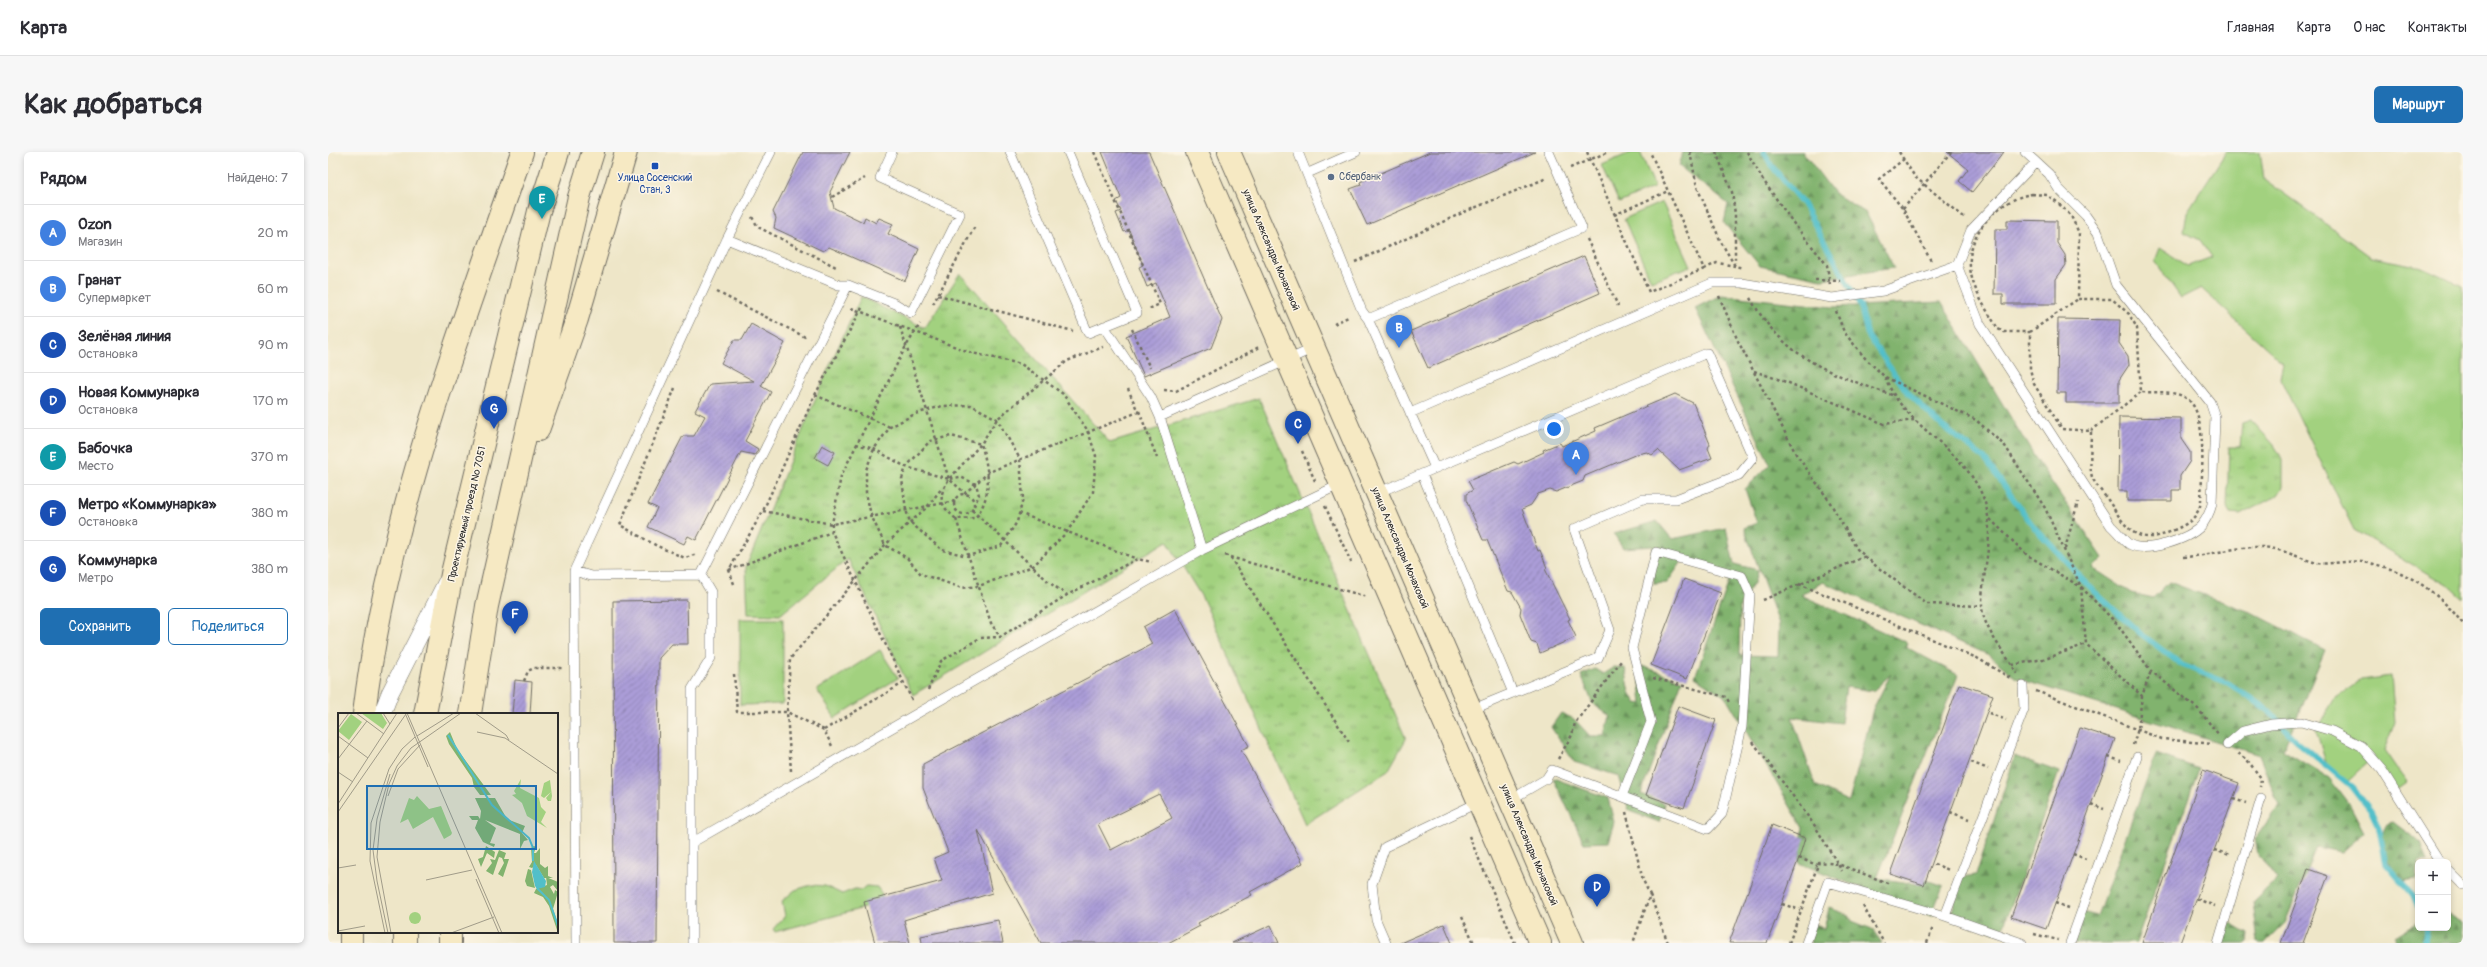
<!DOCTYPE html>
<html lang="ru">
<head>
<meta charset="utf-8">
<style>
  :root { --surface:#fff; --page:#f7f7f7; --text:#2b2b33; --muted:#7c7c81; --line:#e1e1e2; --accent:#1f6fb2 }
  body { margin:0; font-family:Pangolin,sans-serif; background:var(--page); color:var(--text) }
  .controls { position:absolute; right:12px; bottom:12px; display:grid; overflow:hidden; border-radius:6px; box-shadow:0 2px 6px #0003 }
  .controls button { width:36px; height:36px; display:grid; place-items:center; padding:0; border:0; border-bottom:1px solid var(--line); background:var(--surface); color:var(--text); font:20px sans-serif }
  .you { position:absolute; left:1226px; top:277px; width:14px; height:14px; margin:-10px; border:3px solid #fff; border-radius:50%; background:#1a73e8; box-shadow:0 0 0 6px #1a73e833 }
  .badge { display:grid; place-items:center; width:26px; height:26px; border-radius:50%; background:var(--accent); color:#fff; font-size:13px; font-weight:700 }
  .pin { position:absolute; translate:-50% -33px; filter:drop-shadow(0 1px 2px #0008) }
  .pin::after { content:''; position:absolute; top:21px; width:14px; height:12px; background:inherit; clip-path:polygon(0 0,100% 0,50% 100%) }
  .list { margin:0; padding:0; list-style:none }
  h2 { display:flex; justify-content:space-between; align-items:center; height:52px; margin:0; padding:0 16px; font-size:17px }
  h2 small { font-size:13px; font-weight:400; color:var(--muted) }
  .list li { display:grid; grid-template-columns:26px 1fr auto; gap:12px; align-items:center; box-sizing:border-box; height:56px; padding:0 16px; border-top:1px solid var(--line) }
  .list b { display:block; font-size:15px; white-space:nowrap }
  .list p { margin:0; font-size:13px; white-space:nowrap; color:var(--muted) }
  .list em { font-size:13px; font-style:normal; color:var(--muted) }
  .actions { display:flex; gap:8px; padding:12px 16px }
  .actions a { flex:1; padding:9px 0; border:1px solid var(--accent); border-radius:6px; text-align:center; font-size:14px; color:var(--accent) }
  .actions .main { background:var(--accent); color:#fff }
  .map { position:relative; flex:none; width:2135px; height:791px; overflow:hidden; border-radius:6px }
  header { display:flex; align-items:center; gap:24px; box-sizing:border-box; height:56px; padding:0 20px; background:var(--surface); border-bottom:1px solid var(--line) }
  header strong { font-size:19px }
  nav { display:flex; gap:22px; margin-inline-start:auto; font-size:14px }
  .intro { display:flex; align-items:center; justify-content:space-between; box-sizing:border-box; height:96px; padding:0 24px }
  h1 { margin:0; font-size:28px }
  .button { padding:10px 18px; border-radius:6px; background:var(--accent); color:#fff; font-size:14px; font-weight:700 }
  main { display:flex; gap:24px; padding:0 24px }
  aside { flex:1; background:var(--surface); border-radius:6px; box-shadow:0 2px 6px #0003 }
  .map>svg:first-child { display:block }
  .grass { fill:#a2d17f; stroke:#667e55 }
  .forest { fill:url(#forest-firs); stroke:#566f4c; fill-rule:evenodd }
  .park { fill:url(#park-tufts); stroke:#667e55 }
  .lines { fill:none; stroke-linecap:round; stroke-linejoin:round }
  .stream { stroke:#52bfc9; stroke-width:5.5 }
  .building { fill:url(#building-hatch); fill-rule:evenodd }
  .lane-casing { stroke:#6f6c62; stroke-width:10 }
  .street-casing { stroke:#6f6c62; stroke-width:18 }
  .secondary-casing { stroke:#6f6c62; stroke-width:24 }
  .path { stroke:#6f6c62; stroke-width:2.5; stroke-dasharray:3 3; stroke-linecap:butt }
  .lane { stroke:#fff; stroke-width:9 }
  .street { stroke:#fff; stroke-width:17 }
  .secondary { stroke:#f6e9c3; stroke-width:22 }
  .transit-dot { fill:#1a4fb4; stroke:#fcf5e5; stroke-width:1.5 }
  .service-dot { fill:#5c6f8a; stroke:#fcf5e5; stroke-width:1.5 }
  .labels { text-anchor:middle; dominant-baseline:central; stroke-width:3; stroke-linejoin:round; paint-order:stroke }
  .service-label { font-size:10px; fill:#4e5e75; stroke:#fcf5e5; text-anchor:start }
  .transit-label { font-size:10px; fill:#164399; stroke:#fcf5e5 }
  .street-label { font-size:10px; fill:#2b2b2b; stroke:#fcf5e5 }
  .inset-river { fill:none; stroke:#52bfc9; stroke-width:2 }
  .inset-road { fill:none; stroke:#a09b89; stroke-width:1 }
  .view { fill:#1f6fb2; fill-opacity:0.15; stroke:#1f6fb2; stroke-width:2 }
  .inset-edge { fill:none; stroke:#2b2b2b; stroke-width:2 }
</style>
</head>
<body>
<header>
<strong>Карта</strong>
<nav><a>Главная</a><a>Карта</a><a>О нас</a><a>Контакты</a></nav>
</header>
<div class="intro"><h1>Как добраться</h1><a class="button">Маршрут</a></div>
<main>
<aside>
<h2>Рядом<small>Найдено: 7</small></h2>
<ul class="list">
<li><span class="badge" style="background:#3f7fe0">A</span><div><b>Ozon</b><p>Магазин</p></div><em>20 m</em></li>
<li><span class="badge" style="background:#3f7fe0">B</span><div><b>Гранат</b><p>Супермаркет</p></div><em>60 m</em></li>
<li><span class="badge" style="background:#1a4fb4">C</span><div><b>Зелёная линия</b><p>Остановка</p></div><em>90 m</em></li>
<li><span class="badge" style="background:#1a4fb4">D</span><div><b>Новая Коммунарка</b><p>Остановка</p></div><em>170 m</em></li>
<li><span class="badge" style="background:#0f9aa8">E</span><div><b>Бабочка</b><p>Место</p></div><em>370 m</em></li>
<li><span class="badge" style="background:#1a4fb4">F</span><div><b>Метро «Коммунарка»</b><p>Остановка</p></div><em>380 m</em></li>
<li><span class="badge" style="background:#1a4fb4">G</span><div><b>Коммунарка</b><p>Метро</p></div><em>380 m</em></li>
</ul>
<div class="actions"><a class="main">Сохранить</a><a>Поделиться</a></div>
</aside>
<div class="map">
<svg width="2135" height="791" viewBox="0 0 2135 791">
  <defs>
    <pattern id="forest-firs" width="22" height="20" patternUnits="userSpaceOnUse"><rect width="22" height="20" fill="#81b36e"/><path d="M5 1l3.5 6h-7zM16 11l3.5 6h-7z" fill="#6a925b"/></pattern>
    <pattern id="park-tufts" width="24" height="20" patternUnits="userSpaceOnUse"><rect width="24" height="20" fill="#a2d17f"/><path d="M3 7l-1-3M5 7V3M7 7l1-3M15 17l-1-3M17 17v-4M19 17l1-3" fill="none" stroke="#84aa68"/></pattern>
    <pattern id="building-hatch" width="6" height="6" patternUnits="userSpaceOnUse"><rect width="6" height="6" fill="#ab9dd8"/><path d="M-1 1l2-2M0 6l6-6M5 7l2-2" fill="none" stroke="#8b80af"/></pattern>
  </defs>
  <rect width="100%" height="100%" fill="#fcf5e5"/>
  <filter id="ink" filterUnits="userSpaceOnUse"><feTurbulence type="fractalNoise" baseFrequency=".025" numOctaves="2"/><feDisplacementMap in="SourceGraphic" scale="8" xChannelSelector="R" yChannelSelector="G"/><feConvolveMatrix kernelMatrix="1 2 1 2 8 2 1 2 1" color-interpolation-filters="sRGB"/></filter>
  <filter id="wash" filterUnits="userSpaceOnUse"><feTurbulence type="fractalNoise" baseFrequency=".012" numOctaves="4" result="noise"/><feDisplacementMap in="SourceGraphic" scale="16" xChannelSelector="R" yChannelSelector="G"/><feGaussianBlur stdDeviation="0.9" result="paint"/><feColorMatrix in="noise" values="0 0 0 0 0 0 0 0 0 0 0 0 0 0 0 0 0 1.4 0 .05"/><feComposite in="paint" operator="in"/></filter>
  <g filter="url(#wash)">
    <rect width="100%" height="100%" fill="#eee6c8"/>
    <path class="grass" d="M1304,0H1312L1327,35L1291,51L1274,13Z
      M1898,0H1932L1936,27L2043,105L2094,115L2135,134V446L2124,436L2026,378L1952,226L1955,211L1873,136L1853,146L1827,109L1832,96L1860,114L1884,105L1872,88L1856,80L1859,60Z
      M1334,50L1363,114L1323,129L1296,67Z
      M412,467H455V552L412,553Z
      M552,498L570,526L507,566L489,538Z
      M2063,524L2067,570L2056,598L2078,630L2067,638L2044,607L2018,631L1998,611L1988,578L2007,546L2033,528Z
      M483,733L497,734L514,742L527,737L533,738L538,734L549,735L554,742V751L447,780L445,777L457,764L454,749L467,738Z"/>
    <path class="forest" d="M1355,0H1475L1506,41L1538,61L1566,116L1494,127L1432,114L1396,71L1400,52L1351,14Z
      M1393,143L1505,155L1613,150L1706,304L1775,406L1765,416L1803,441L1825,446L1841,430L1925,461L1997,498L1955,598L2001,626L2023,655L2036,680L2013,700L1988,695L1957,771L1937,791H1930L1925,750L1949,727L1930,702L1927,687L1951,653L1931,603L1688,526L1661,503L1495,430L1473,443L1580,491L1578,495L1630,523L1549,726L1595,733L1598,728L1615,734L1603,764L1471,711L1475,676L1398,545L1367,525L1401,429L1395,423L1355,408L1339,431L1326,432L1325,394L1295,396L1286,382L1329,369L1344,387L1398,376L1406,412L1430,418L1426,431L1412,453L1411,503L1450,504L1451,472L1416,376L1429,371L1417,337L1442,312L1367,156ZM1563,522L1545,557L1521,650L1487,633L1464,565L1513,571L1518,535L1545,539Z
      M1314,514L1354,528L1313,642L1337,652L1331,670L1301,659L1291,624L1246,610L1223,575L1233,561L1246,567L1262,584H1277L1282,564L1265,552L1253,523L1267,517L1275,522L1286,515L1297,516L1302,540L1308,551L1314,552L1311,521Z
      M1828,602L1871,617L1808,791H1746L1754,760L1769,764Z
      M1687,604L1731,620L1673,782L1623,764L1633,725L1648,723Z
      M1225,626L1280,646L1286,670L1280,690L1256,691Z
      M2065,670L2093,691L2100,710H2090L2089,727L2073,729C2061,711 2046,692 2059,672Z
      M1501,756L1521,763L1524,769L1544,777L1554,791H1482L1486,772L1496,777Z
      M2120,762L2135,771V791H2068L2067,784L2090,770V776H2120Z
      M1903,771L1920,781L1919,791H1889Z"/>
    <path class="park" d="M632,121L782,291L931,246L1078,587L1060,619L977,672L875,447L839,389L585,543L520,407L452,463L420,462L418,415L498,222L533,145L597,176Z
      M1923,268L1946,293L1955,308V335L1950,343L1912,363L1902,362L1899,355L1901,295H1912L1914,271Z"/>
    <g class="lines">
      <path class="stream" d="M1436,0L1443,13L1475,52L1532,153L1540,184L1579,240L1614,274L1656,306L1706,375L1766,439L1812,481L1854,513L1900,531L1940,558L1966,587L2025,636L2043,659L2051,676L2058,712L2085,743L2090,755
        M2097,791L2098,776"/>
    </g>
    <g id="blocks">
      <path class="building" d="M475,0H522L502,40L506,56L535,70L537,65L548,71L551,66L565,72L560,82L591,97L577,129L501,95L495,99L446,76L448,66L445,60Z
        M774,0H821L894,168L883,196L816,224L798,184L842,165L828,131L819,135L811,115L815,113L801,78L796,80L788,61L793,59L788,49L793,46Z
        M1102,0H1207L1039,73L1022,37L1033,33L1032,30Z
        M1619,0H1676L1644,40L1631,29L1640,17Z
        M1679,68L1729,69V91L1737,103L1738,113L1728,127V152H1675V142H1666L1667,77H1679Z
        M1256,104L1272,141L1100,216L1083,179Z
        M1730,167L1792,168L1791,191L1800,204L1801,213L1791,228V251H1738V241H1729Z
        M423,172L457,191L433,234L443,240L417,289L430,297L427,303L413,300L368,388L360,384L356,392L320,375L329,356L320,352L355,284H366L377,264L367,259L382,232L426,229L393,211L406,188H414Z
        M1347,242L1365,251L1382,292L1380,296L1384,306L1351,318L1330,298L1324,303L1319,300L1309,302L1257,324L1255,329L1228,340L1222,338L1210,342L1203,353L1194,357L1210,399L1212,398L1219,416L1217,417L1242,467L1240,468L1248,485L1212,501L1209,492L1203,490L1192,462L1193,456L1184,440L1180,439L1159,388H1155L1138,348V342L1145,338L1140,329L1186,310L1190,312L1216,300L1215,298L1232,291L1234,294L1268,279L1267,276Z
        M1791,265L1853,266V287L1862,300V309L1852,324V338H1844V349H1799V339H1790Z
        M494,293L507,300L500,313L487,306Z
        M1356,427L1393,441L1359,527L1323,513Z
        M359,448L360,492H344L331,506L329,791H286L285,449Z
        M847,457L921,594L913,598L975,711L922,740L924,743L870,771L872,774L840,791H713L650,678L664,741L576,768L582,791H547L536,750L614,729L606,706L620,700L595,636V612L824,492L815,475ZM831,642L844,666L783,698L770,672Z
        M187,528L204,530L202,562H184Z
        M1631,532L1665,543L1596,733L1562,722Z
        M1350,554L1388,568L1356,656L1318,643Z
        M1752,576L1787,587L1718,777L1683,765Z
        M1875,618L1911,631L1852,791H1814Z
        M1444,673L1477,686L1471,706L1439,791H1401Z
        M1980,717L2000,724L1975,791H1953Z
        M670,768L675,791H594L593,784Z
        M1116,772L1124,791H1072Z
        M943,773L951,791H904Z"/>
    </g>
  </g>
  <g filter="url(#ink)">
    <use href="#blocks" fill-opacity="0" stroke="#6f6c62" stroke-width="1"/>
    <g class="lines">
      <g class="lane-casing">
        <path id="lane" d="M682,0L760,181L809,161L740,0
          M970,0L1034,159L1040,167L1107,316
          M980,21L1028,0
          M399,87L511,133H520
          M1629,113L1652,172L1783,374C1789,379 1795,388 1801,392C1818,402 1861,387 1873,374C1879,367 1882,360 1884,352L1887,265L1882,250L1788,133L1770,81L1758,64L1730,36L1721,22L1697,0
          M1040,167L1254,76L1221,0
          M776,174L823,245L832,265L874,398
          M1082,261L1384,131H1414L1504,146L1555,139L1629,113L1643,78L1707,11
          M832,265L986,196
          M1094,322L1185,541
          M1049,341L1379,201L1425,306L1411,323L1348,347H1315L1246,377L1282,478L1270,506L1143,558
          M246,419L263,424L373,423
          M373,423L520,133L568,152L583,161L632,62L552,26L564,0
          M1899,593L1915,579L1943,572L1973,570L2004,579L2033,594L2054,618L2112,710
          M1182,648L1218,627L1224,618L1380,677L1394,662L1414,575L1422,442L1414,424L1328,400L1304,496L1323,570L1294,644
          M365,690L874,398L1013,332
          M2120,718L2135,733
          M1617,764L1696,557L1695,534
          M248,791L246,419L399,87L443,0
          M364,791V537L383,506V440L373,423
          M1058,791L1048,768L1044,732L1057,695L1151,650
          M1478,791L1500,730L1617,764L1694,791
          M1742,791L1809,605
          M1890,791L1933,647"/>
      </g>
      <g class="street-casing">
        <path id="street" d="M54,562L62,541L118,431"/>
      </g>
      <g class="secondary-casing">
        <path id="secondary" d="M869,0L1212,791
          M901,0L1244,791
          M210,278L249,167L298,0
          M36,562C59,368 131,184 194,0
          M97,562L125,417L211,59L230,0
          M142,562L159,454L251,45L265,0
          M23,780V791
          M77,791V780
          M122,791V780"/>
      </g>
      <path class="path" d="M766,0L832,152L821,157
        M1259,0L1321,140L1376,117L1322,0
        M1362,0L1369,35L1393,90L1407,114L1415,116
        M1388,0L1404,40L1407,62V111
        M1419,0L1435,28L1466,72L1499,113L1502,133
        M1571,0L1587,25L1636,65
        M1576,7L1551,27L1575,57L1603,109
        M1242,16L1280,0
        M1704,42L1719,43L1729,50L1743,64L1751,81L1750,147H1784L1801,162L1809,176L1813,240C1827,241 1846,238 1858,246C1881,260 1873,326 1873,351C1868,368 1859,372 1844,379C1808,396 1798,375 1780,348C1775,341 1767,332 1764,325C1761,314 1763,291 1763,279L1734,277L1706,232L1702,217V180H1676L1670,177C1659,158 1644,138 1642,115C1639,80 1671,47 1704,42Z
        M504,45L537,26
        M1575,57L1623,0
        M1286,63L1340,39
        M424,65L430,75L510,116
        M1259,87L1290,154
        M1027,110L1134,61L1219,26
        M1376,117L1389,111L1407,114
        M1487,128L1512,129
        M389,140L479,186
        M610,143L745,179
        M1391,144L1410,189L1468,302L1500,347L1529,397L1548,414L1599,452L1654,454
        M1422,146C1457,207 1501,221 1564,243
        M605,152L647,74
        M523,156L644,201L693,212L735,242L760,279L768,304L765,340L739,380L705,414L651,434L634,436L593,422L579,406L557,393L543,363L538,341V318L546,297L562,275L587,262L614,254L643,253L669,267L692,307L695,347L689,370L673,394L640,404L614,398L582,370L578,358L574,327L578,315L602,289L623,284L653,292C661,317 665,344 647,366L628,367C612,353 609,346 621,327L632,325L648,332L651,343L646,354
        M1508,159L1516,180L1537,206L1557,225L1648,268L1677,294L1717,356L1753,435L1789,472L1823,519L1870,557L1891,583
        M1006,172L1022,164
        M572,175L621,327L637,341L661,320L810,260L800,237
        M804,177L822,216
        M1702,180L1750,147
        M1426,219L1461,231L1556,272L1586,268
        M1557,225C1577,277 1633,292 1655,345C1669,381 1654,416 1654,453C1654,477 1679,502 1689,522
        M347,236L292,373L329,394L357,406L369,402
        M836,238L848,239L931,195
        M487,243L562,275
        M811,259L829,306
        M1763,279L1813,240
        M528,292L546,297L578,315L621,327
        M974,299L987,329
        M622,326L653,292L669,267L739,209L775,195
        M626 352a10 10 0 1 1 20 0a10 10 0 1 1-20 0Z
        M997,354L1023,410
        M644,358L722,431L739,443
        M435,359L504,372L627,349
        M691,361L809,407
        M628,367L663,471L672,485
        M1662,367L1699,403L1753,435L1758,492L1814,544
        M1737,397L1750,350
        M897,403L902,405L1021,590
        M902,405L1039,445
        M1855,405C1882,404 1907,394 1934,395C1952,396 1971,406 1989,411C2001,413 2021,408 2035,410C2076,416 2110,439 2135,472
        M401,418L504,380
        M406,432L401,418L435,359L487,243L535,154
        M1471,432L1649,506L1684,527
        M1435,448L1538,404
        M1684,513L1720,506L1758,492
        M406,522L409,560H459L496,578L504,594
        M1325,526L1398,545L1401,550
        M196,529L200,519L206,516H234
        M600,538L613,509L652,486L672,485L739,443L809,407L824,410
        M1708,539L1834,587L1885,592
        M584,548L504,380V372L513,324L577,196L592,172
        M1661,561L1678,568
        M496,578L577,530
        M1425,590L1487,674L1514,719
        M1805,593L1810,577L1814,544L1823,519
        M1910,601L1920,609L1933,626L1932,635
        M1780,605L1793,609
        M1230,607L1244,583L1247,571L1293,509
        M1643,610L1660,617
        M463,619L459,560L462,507L557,393L599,355L614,336
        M1905,647L1918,651
        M1763,652L1776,657
        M1298,660L1315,728L1322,743L1305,791
        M1622,660L1641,667
        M1141,684L1187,791
        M1886,698L1902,703
        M1745,702L1758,707
        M1471,706L1489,713
        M1606,712L1621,718
        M1322,743L1340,791
        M1869,747L1887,754
        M1727,751L1741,756
        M1454,752L1472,758
        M1535,754L1556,791
        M1134,765L1146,791
        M1706,782L1730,788
        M1461,791L1491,710L1510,712L1562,732
        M1599,791L1605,775"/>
      <use href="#lane" class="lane"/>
      <use href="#street" class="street"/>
      <use href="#secondary" class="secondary"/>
    </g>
  </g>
  <rect class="transit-dot" x="323" y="10" width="8" height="8" rx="2"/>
  <circle class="service-dot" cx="1003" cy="25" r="4"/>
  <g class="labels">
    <g class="service-label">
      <text x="1011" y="25">Сбербанк</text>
    </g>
    <g class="transit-label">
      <text x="327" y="26">Улица Сосенский<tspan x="327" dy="12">Стан, 3</tspan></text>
    </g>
    <g class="street-label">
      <text transform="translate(943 98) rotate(67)">улица Александры Монаховой</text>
      <text transform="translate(139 362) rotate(-77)">Проектируемый проезд № 7051</text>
      <text transform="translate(1072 396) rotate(67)">улица Александры Монаховой</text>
      <text transform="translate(1201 693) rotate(67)">улица Александры Монаховой</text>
    </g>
  </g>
  <g transform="translate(10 561)">
    <rect width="220" height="220" fill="#eee6c8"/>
    <path d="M23,0H43L49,10L45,16ZM13,1L24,9L11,27L0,18ZM183,66L182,75L201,85L203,94L208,99L203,109L209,115L189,103L184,90L174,82L178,81L176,78ZM212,67L214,83L213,88H210L208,85L213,79L206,85L203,83L206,70Z" fill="#a2d17f"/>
    <path d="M112,19L119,36L153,82H142L136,74L134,65L111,31L108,23ZM137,85H157L169,106L187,113L184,120L190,127L186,128L182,136V121L147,107L158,115L152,130L157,131L156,134L145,129L137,115L140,107H134L131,103H140L142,106L143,98ZM148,133L157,139L156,145L149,140L143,154L140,146L145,144ZM196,133L198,134L196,140H198L202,135V151L207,155L210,153V163L215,165H206L198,152L194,155L191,154L194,149L193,135ZM161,137L168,140L166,146H171L165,164L160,161L166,150L164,145L161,144L155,162L148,158L154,150L152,146L157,147ZM190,156L193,157L197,175L189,173L187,168ZM208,164L220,169V178L215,172L212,174L216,181L217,177L220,179L215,196L220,211V220L211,193L205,184L196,180L198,176L209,172Z" fill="#81b36e"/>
    <path d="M79,83L91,96L103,93L114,120L113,122L106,126L95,104L75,116L70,106L62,110L71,85L76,87Z" fill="#a2d17f"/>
    <path d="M71 205a6 6 0 1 1 12 0a6 6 0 1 1-12 0Z" fill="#a2d17f"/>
    <path d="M196,148L208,168L207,174L199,176L197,173L194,159Z" fill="#52bfc9"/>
    <path class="inset-river" d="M110,22L154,92L191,125L195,135V148M199,175L211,187L220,213"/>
    <path class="inset-road" d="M18,0L46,21M45,0L52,11M67,0L90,54M69,0L164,220M137,0L168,22L171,27M0,15L11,0M139,19L167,25L220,61M0,23L30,45M79,23L116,0M0,46L29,8M0,59L15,69M50,83L60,56L82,32M0,91L59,0M0,99L68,1M0,155L18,152M138,166L161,220M88,167L134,157M0,218L27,213M47,220L32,148L33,110L51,56L64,36L77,24M50,220L39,168L35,137L39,106L52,61M53,220L39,144L42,109L51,71L59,53L73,35L123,0M113,220L156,204"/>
    <path class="view" d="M29,73H198V136H29Z"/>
    <rect width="220" height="220" class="inset-edge"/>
  </g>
</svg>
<div class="controls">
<button>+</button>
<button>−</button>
</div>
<div class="you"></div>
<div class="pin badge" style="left:1248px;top:323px;background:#3f7fe0">A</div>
<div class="pin badge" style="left:1071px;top:196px;background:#3f7fe0">B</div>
<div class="pin badge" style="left:970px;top:292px;background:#1a4fb4">C</div>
<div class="pin badge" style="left:1269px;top:755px;background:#1a4fb4">D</div>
<div class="pin badge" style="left:214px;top:67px;background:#0f9aa8">E</div>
<div class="pin badge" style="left:187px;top:482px;background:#1a4fb4">F</div>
<div class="pin badge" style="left:166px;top:277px;background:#1a4fb4">G</div>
</div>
</main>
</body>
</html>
